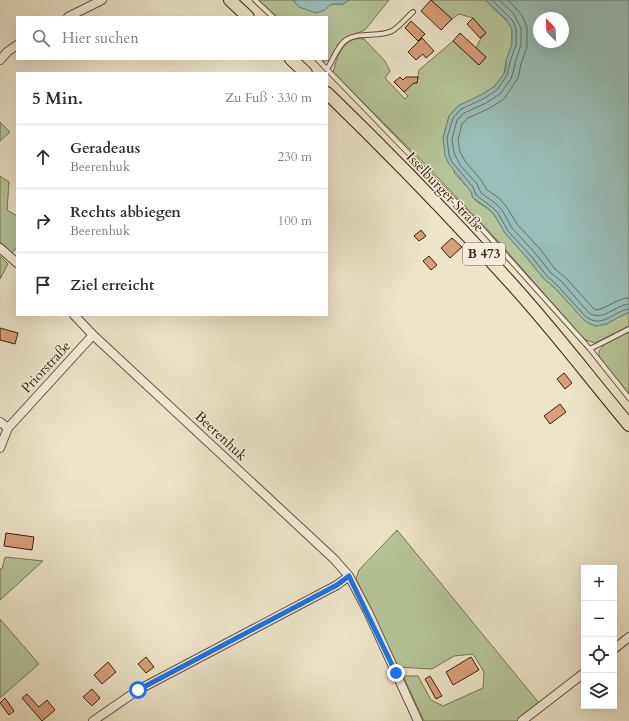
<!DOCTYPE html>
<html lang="de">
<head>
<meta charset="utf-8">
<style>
  :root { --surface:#fff; --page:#f2f2f3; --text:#2b2b33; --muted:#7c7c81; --line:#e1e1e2 }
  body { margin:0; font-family:Cardo,serif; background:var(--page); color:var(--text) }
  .controls { position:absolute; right:12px; bottom:12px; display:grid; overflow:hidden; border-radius:0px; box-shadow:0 4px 16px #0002 }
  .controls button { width:36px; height:36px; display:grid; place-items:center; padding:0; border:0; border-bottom:1px solid var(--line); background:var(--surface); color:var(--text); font:20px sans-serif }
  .compass { position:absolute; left:533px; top:12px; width:36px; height:36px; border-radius:50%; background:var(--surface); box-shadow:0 4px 16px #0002; rotate:336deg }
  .stop { position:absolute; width:12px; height:12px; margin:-9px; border:3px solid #1a73e8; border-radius:50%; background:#fff }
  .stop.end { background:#1a73e8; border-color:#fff; box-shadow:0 1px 4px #0008 }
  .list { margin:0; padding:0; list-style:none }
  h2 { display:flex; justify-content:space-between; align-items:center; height:52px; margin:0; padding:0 16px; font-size:17px }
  h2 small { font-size:13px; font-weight:400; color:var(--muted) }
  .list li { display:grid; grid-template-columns:26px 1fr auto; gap:12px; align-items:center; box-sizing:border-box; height:64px; padding:0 16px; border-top:1px solid var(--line) }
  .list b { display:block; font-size:15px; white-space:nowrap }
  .list p { margin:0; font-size:13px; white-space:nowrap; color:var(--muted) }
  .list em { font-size:13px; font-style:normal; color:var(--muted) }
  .icon { flex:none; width:22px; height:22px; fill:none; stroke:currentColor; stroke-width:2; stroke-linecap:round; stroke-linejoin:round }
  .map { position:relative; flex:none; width:629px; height:721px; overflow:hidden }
  .search { position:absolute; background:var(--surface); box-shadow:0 4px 16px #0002; left:16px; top:16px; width:312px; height:44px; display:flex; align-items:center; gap:10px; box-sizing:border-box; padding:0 14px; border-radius:0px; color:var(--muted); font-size:15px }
  .panel { position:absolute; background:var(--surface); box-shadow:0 4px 16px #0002; left:16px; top:72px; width:312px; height:244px; border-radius:0px }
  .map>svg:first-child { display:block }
  .green { fill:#b5c599; stroke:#787251 }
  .water { fill:#99beb9; stroke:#737f73; fill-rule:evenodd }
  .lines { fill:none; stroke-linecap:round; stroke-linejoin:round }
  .shore { stroke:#6a6f61; stroke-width:1 }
  .building { fill:#d79f7a; stroke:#3a2009 }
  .service-casing { stroke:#675139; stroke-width:6 }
  .minor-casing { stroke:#675139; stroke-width:10 }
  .primary-casing { stroke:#3a2009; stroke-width:14 }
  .service { stroke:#f3eddc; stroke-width:4 }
  .minor { stroke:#f3eddc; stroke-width:8 }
  .primary { stroke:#ede4c9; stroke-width:12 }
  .route { stroke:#1a73e8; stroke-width:5 }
  .labels { text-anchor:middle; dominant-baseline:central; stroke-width:3; stroke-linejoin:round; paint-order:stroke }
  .shield { fill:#f3eddc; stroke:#725e48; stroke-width:1 }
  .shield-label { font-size:13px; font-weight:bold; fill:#3a2009 }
  .street-label { font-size:14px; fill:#3a2009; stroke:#f3eddc }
</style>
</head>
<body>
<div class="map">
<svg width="629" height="721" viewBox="0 0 629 721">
  <rect width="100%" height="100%" fill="#ede4c9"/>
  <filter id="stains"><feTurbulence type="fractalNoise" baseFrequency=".005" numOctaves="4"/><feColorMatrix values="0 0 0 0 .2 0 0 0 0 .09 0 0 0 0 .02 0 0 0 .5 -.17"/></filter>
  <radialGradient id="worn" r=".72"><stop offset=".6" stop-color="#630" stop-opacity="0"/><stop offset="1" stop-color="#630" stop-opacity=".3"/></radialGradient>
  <path class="green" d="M258,0H293L299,7L325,10L330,5L334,4H343L349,0H389L365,30L345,38L338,44L330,60L321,62L318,59H327V17H275Z
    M431,0H485L509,23L512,29V44L506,61L504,74L494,87L481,95L458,106L449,116L443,138L455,174L470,190L476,201L490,210L495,216L505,233L528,259L544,279L555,288L582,318L588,323L596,326L606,324L629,312V326L595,343L586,340L581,336L499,242L427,166L333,73C336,58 344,35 364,39L385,61L390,71L385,78L405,99L408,96L404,92L412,83H417L419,70L453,41L479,65L486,57L476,48L481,38L486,33L473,18L459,14L452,19Z
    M0,122L10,132L0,141Z
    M0,176L9,182L7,210L17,216V247L12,253L0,242Z
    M0,256L8,264L0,279Z
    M629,332V394L599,357V351L605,344Z
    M397,530L539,703L517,721H424L403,676H418L431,700L443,706L483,688L484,672L473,654L454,656L432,669L397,667L356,579L359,570Z
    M5,557L43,561L0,600V569H2Z
    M0,619L39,664L0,698Z"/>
  <path class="water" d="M293,0H349L343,4H334L330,5L325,10L316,13L299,7Z
    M485,0H629V312L606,324L596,326L588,323L582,318L555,288L544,279L528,259L505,233L495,216L490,210L472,197V193L449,164L445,156L443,138L449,116L458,106L481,95L494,87L504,74L506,67V61L512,44V29L506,19ZM539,18H563V42H539Z"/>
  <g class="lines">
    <path class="shore" d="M492,0L513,21L516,29V45L510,62L507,75L497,90L483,99L461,109L453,118L447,138L449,155L452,162L473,187L476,195L492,207L498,213L508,231L531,256L547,276L558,286L585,316C602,330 613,311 629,309
      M499,0L513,13L521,28V45L515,63L514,69L511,79L500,94L486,103L464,113L457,120L452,139L454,153L460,165L477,184L481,193L495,203L502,210L512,228L535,253L551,273L562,282L588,312C602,323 615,305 629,304
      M508,0L521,14L527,27V47L521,64L518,78L504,99L488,109L468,118L462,124L458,140L460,152L465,161L481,180L487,190L499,198L506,206L517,224L540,249L555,269L566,278L593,308L596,310C608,308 617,298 629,298"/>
  </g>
  <path class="building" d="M431,0L452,19L441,30L421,11Z
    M473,18L486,33L480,38L467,24Z
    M411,21L425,34L418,41L405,28Z
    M460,33L486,57L479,65L453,41Z
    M422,38L434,51L426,58L423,54L416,60L408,52Z
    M400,77L403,80L406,77H418L417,83H414L404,92L394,82Z
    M421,230L426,236L419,241L414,236Z
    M452,238L462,247L450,258L441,248Z
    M429,256L437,265L431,270L423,261Z
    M0,328L18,333L15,344L0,340Z
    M564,373L572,383L565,389L557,379Z
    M560,404L566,412L550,424L544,416Z
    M6,533L34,537L32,550L4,546Z
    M146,657L154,667L146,673L138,664Z
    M471,657L479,670L453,685L446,672Z
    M108,662L116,672L102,684L94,675Z
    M430,676L442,696L436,699L425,679Z
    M92,689L100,698L92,706L83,697Z
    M27,694L39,707L47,700L55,710L42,721L22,698Z
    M5,698L14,711L9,715L0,703Z"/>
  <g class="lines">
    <g class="service-casing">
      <path id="service" d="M255,0L273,17
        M317,59L485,232L590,349L629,398
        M327,69C333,61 337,46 346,40C360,31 378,38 392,31C399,27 406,18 413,12
        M590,349L629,329"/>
    </g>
    <g class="minor-casing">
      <path id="minor" d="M68,17L102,0
        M0,60L7,52L17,45
        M0,248L17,263
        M74,315L93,335L334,559L349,576L368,612L418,721
        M0,422L8,428L93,335
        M0,448L8,428
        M614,649L629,637
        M93,721L138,690L337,585L349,576
        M522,721L584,673"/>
    </g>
    <g class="primary-casing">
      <path id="primary" d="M230,0L248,17
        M291,59L306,73
        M327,93C390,154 450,216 509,281C551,327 589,377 629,425"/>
    </g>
    <use href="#service" class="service"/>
    <use href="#minor" class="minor"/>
    <use href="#primary" class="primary"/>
  </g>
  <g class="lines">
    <path class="route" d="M138,690L337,585L349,576L396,673"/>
  </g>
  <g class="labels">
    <rect class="shield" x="463" y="243" width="42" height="22" rx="3"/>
    <g class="shield-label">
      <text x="484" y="254">B 473</text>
    </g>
    <g class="street-label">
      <text transform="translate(445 192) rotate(46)">Isselburger Straße</text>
      <text transform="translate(46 367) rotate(-47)">Priorstraße</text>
      <text transform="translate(221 436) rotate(43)">Beerenhuk</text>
    </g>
  </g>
  <rect width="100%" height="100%" filter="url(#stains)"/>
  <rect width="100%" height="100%" fill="url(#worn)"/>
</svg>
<div class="controls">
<button>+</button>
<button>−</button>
<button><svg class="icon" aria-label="locate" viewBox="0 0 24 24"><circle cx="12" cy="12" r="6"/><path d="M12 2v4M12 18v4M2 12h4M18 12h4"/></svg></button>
<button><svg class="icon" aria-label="layers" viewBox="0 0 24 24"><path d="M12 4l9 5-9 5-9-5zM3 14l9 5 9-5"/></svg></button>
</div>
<svg class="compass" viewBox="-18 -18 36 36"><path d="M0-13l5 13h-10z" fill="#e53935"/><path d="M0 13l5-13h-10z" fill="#7c7c81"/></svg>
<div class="stop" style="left:138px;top:690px"></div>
<div class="stop end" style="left:396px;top:673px"></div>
<div class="search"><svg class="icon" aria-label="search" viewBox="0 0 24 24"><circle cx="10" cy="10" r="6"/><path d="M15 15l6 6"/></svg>Hier suchen</div>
<section class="panel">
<h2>5 Min.<small>Zu Fuß · 330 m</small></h2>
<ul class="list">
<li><svg class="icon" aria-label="ahead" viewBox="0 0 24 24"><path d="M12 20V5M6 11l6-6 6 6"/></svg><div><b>Geradeaus</b><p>Beerenhuk</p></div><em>230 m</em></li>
<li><svg class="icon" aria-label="right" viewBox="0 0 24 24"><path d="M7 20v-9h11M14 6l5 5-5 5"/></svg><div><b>Rechts abbiegen</b><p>Beerenhuk</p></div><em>100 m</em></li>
<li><svg class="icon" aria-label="arrive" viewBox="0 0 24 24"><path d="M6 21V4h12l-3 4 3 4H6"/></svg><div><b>Ziel erreicht</b></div></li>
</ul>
</section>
</div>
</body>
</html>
